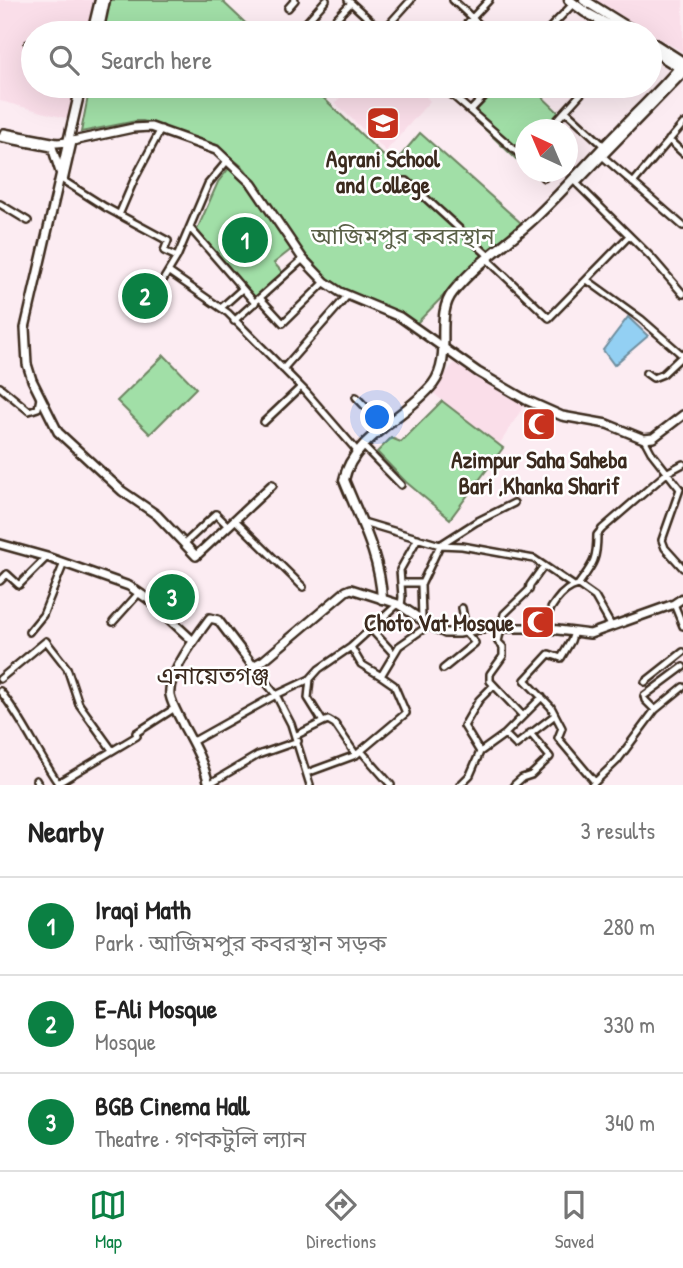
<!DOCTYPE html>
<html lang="en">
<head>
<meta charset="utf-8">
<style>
  :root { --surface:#fff; --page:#f2f2f2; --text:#222; --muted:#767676; --line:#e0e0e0; --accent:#0b8043 }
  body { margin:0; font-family:"Patrick Hand","Noto Sans Bengali",sans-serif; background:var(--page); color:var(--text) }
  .compass { position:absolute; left:515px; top:119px; width:63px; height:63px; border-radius:50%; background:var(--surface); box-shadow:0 7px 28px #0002; rotate:316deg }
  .you { position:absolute; left:378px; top:418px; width:24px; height:24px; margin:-18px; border:5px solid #fff; border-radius:50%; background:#1a73e8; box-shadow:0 0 0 10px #1a73e833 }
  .badge { display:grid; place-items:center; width:46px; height:46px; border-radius:50%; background:var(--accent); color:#fff; font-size:23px; font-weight:700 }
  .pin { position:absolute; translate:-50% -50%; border:4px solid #fff; box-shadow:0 2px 7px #0006 }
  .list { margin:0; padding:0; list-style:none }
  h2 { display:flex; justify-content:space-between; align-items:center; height:91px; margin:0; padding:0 28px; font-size:30px }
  h2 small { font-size:23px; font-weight:400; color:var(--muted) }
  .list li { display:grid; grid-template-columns:46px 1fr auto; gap:21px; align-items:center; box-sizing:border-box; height:98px; padding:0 28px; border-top:2px solid var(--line) }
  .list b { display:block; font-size:26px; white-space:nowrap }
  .list p { margin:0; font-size:23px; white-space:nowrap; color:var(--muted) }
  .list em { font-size:23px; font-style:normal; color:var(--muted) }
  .icon { flex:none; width:38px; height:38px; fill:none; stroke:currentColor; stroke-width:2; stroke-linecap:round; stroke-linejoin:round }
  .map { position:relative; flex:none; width:683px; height:785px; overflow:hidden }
  .search { position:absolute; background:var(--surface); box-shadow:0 7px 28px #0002; left:21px; right:21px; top:21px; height:77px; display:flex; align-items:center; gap:18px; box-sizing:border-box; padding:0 24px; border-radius:38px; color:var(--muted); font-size:26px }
  .sheet { height:385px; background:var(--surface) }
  nav { display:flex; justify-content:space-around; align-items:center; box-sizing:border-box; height:98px; border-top:2px solid var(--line); background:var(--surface); font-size:19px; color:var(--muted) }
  nav a { display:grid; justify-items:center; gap:4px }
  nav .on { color:var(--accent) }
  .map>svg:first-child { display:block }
  .built { fill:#fadee9 }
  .green { fill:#a1dfa7; stroke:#6e8462; stroke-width:2 }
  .water { fill:#93d0f3; stroke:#708e9e; stroke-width:2 }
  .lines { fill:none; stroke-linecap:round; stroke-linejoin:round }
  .minor-casing { stroke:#3b2a1e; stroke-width:10 }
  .tertiary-casing { stroke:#3b2a1e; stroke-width:12 }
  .secondary-casing { stroke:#3b2a1e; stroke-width:13 }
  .minor { stroke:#fff; stroke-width:5 }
  .tertiary { stroke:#fff; stroke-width:7 }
  .secondary { stroke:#fff; stroke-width:8 }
  .labels { text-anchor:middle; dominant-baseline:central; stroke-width:5; stroke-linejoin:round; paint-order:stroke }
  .poi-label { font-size:23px; font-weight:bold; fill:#3b2a1e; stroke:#fff }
  .park-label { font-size:23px; fill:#5a6047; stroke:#fff }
  .neighbourhood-label { font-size:24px; fill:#3b2a1e; stroke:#fff }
</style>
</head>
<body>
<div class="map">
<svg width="683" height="785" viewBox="0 0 683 785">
  <rect width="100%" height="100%" fill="#fcecf2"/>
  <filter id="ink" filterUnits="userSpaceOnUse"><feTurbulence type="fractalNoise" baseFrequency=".0143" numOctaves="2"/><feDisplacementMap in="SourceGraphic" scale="14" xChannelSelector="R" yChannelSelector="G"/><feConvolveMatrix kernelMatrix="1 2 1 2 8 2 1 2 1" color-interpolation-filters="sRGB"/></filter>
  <g filter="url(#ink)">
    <path class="built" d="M0,0H96L90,33H33V86H80L73,120L0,101Z
      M592,0H683V52L608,10Z
      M352,86H416L430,101L386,151L335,103Z
      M456,362L525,404L499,445L453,410L429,389L437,378L440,379Z"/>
    <path class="green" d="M108,0H221L256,33H101Z
      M90,86H311L393,165L420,133L521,223L486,252L415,325L371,301L331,283L300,249L245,169L216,145L143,121H136L81,132Z
      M500,86H531L559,113L543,129L526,130L525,148L516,159L471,116Z
      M230,167L244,180L293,248L274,263L283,273L255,301L196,232L218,182Z
      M164,355L196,388L150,434L117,401Z
      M442,401L503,448L450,519L406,482L377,452L391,438L401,442Z"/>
    <path class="water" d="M628,317L648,336L614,365L603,350Z"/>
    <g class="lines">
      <g class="minor-casing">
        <path id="minor" d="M348,0L384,33
          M453,0L488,33
          M288,8L295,0
          M382,32L411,0
          M297,33L326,0
          M322,33L351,3
          M458,33L489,0
          M545,33L573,4
          M28,44L33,46
          M442,86L526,160
          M470,111L494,86
          M566,111L604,146
          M548,130L588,86
          M669,140L683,153
          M73,142L64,181L105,207L168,241L164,251L177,257
          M600,154L683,226
          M538,172L544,178
          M572,179L651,257L683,294
          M404,181H407L489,256
          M633,183L683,124
          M0,204L28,221
          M119,215L134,180L161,129
          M190,228L255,303
          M486,258L549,318L629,236
          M169,272L228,313L306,392L358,452
          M587,280L641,319L681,354
          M157,290L177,257L208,184L228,160
          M260,298L283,323L325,282
          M222,307L242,289
          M234,321L303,259
          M283,369L348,295
          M646,373L653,378L663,374L681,357
          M0,387L29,411L38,408L40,398
          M356,397L385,427
          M264,422L301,387
          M644,439L651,452L680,489L662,540L665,548L683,568
          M363,446L401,485
          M235,520L303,587
          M363,522L440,545L462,546L534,559L574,586
          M184,544L216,514L228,526
          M0,581L7,574L19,585L47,557
          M401,583H422
          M578,585L595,597L612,627
          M674,604L683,626
          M401,606L402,597L400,570L418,538
          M422,619L421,585L440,545L476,522L514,503
          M113,622L139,593
          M542,628C548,611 560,589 578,585C593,564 597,561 597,535L602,529L668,472L683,464
          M371,629L393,653
          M29,632L43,615L64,563
          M574,632L571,641L561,658L549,654L525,680L551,707L562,728L558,738L595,782
          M351,647L361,664L381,676
          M253,666L276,695L291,724L310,785
          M443,669L475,643L467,634L462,608
          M0,679L46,641L67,668L79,704L112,750
          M645,682L683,652
          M0,691C23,719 37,753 58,783L137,736L136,733L175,708
          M542,697L523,716L490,681V674L503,656V647L498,642L504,614L529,590L530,585L543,567
          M655,710L645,700L644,696L683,667
          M323,722L328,720L335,724L356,755
          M505,734L516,745L555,715
          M295,736L323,722L308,698L310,679L319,669L351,647L398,604
          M192,742L276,695L310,679
          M361,751L391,785
          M480,752L464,726L479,700L493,686
          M480,752L505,734L523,716
          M307,773L356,755L406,713L394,685L381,676L399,646L429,625
          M36,780L39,785
          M209,784L258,755L298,741
          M460,785L470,775L480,752
          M514,785L522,778L531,775L550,757L530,733
          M592,785L617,761L655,710L683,687"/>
      </g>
      <g class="tertiary-casing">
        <path id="tertiary" d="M4,133L57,143L68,142
          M0,137L52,147L60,172
          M272,485L196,556L157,515L122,491L58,432L32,380L27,364L25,328L68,142L133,128L151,127L216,150L252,184L303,259L325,282L340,292L400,317L478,372L526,400L562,416L607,424L644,439L653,438L683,415
          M0,544L47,557L129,586L148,599L193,641
          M209,785C204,763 194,745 183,725C179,716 172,705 170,695C167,675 198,634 210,618L218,620L253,666L264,660L346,591L351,589L398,604L429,625L445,633H459L484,628H542L590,634L674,604L683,598"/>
      </g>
      <g class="secondary-casing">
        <path id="secondary" d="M569,0L585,12L624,33
          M584,0L637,33
          M92,33L100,0
          M98,33L105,0
          M650,41L683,62
          M650,49L683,70
          M68,142L81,86
          M578,180L683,72
          M382,599C380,555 360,520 344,480C352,438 408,416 433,384C454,356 433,316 453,292C478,261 512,241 540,213C568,186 593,157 621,129C641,107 665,87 683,63"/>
      </g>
      <use href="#minor" class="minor"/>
      <use href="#tertiary" class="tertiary"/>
      <use href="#secondary" class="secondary"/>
    </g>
  </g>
  <defs>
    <g id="school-square" transform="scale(1.75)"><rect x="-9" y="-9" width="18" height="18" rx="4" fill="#c8321e" stroke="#fff"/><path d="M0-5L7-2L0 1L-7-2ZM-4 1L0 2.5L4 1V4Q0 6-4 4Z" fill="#fff"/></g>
    <g id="mosque-square" transform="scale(1.75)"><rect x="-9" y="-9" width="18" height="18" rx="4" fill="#c8321e" stroke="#fff"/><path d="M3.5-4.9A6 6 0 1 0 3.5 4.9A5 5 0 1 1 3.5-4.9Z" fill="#fff"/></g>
  </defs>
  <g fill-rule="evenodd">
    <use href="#school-square" x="383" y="123"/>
    <use href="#mosque-square" x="539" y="424"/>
    <use href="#mosque-square" x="538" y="622"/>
  </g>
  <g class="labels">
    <g class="poi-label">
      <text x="383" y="158">Agrani School<tspan x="383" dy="26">and College</tspan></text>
      <text x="539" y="459">Azimpur Saha Saheba<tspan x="539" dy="26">Bari ,Khanka Sharif</tspan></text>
      <text x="514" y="622" text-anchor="end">Choto Vat Mosque</text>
    </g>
    <g class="park-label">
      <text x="403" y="235">আজিমপুর কবরস্থান</text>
    </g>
    <g class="neighbourhood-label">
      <text x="213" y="675">এনায়েতগঞ্জ</text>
    </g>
  </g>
</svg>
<svg class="compass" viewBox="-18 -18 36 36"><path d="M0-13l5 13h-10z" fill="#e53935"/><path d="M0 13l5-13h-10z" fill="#767676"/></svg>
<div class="you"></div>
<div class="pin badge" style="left:245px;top:240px">1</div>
<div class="pin badge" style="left:145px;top:296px">2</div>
<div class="pin badge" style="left:172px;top:597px">3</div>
<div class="search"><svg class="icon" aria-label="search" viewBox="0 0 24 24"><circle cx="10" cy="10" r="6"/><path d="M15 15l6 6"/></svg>Search here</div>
</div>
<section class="sheet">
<h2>Nearby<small>3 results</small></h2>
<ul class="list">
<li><span class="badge">1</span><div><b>Iraqi Math</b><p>Park · আজিমপুর কবরস্থান সড়ক</p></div><em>280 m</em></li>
<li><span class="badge">2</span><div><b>E-Ali Mosque</b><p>Mosque</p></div><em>330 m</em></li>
<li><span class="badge">3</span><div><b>BGB Cinema Hall</b><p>Theatre · গণকটুলি ল্যান</p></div><em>340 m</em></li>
</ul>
</section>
<nav>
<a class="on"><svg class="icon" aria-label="map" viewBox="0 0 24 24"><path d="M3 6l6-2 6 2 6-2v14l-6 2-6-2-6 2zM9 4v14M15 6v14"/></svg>Map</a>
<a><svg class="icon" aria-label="directions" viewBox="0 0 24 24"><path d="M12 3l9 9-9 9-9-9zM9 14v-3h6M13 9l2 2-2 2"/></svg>Directions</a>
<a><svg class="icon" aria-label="saved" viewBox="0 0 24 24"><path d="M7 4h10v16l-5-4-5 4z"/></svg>Saved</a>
</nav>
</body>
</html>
